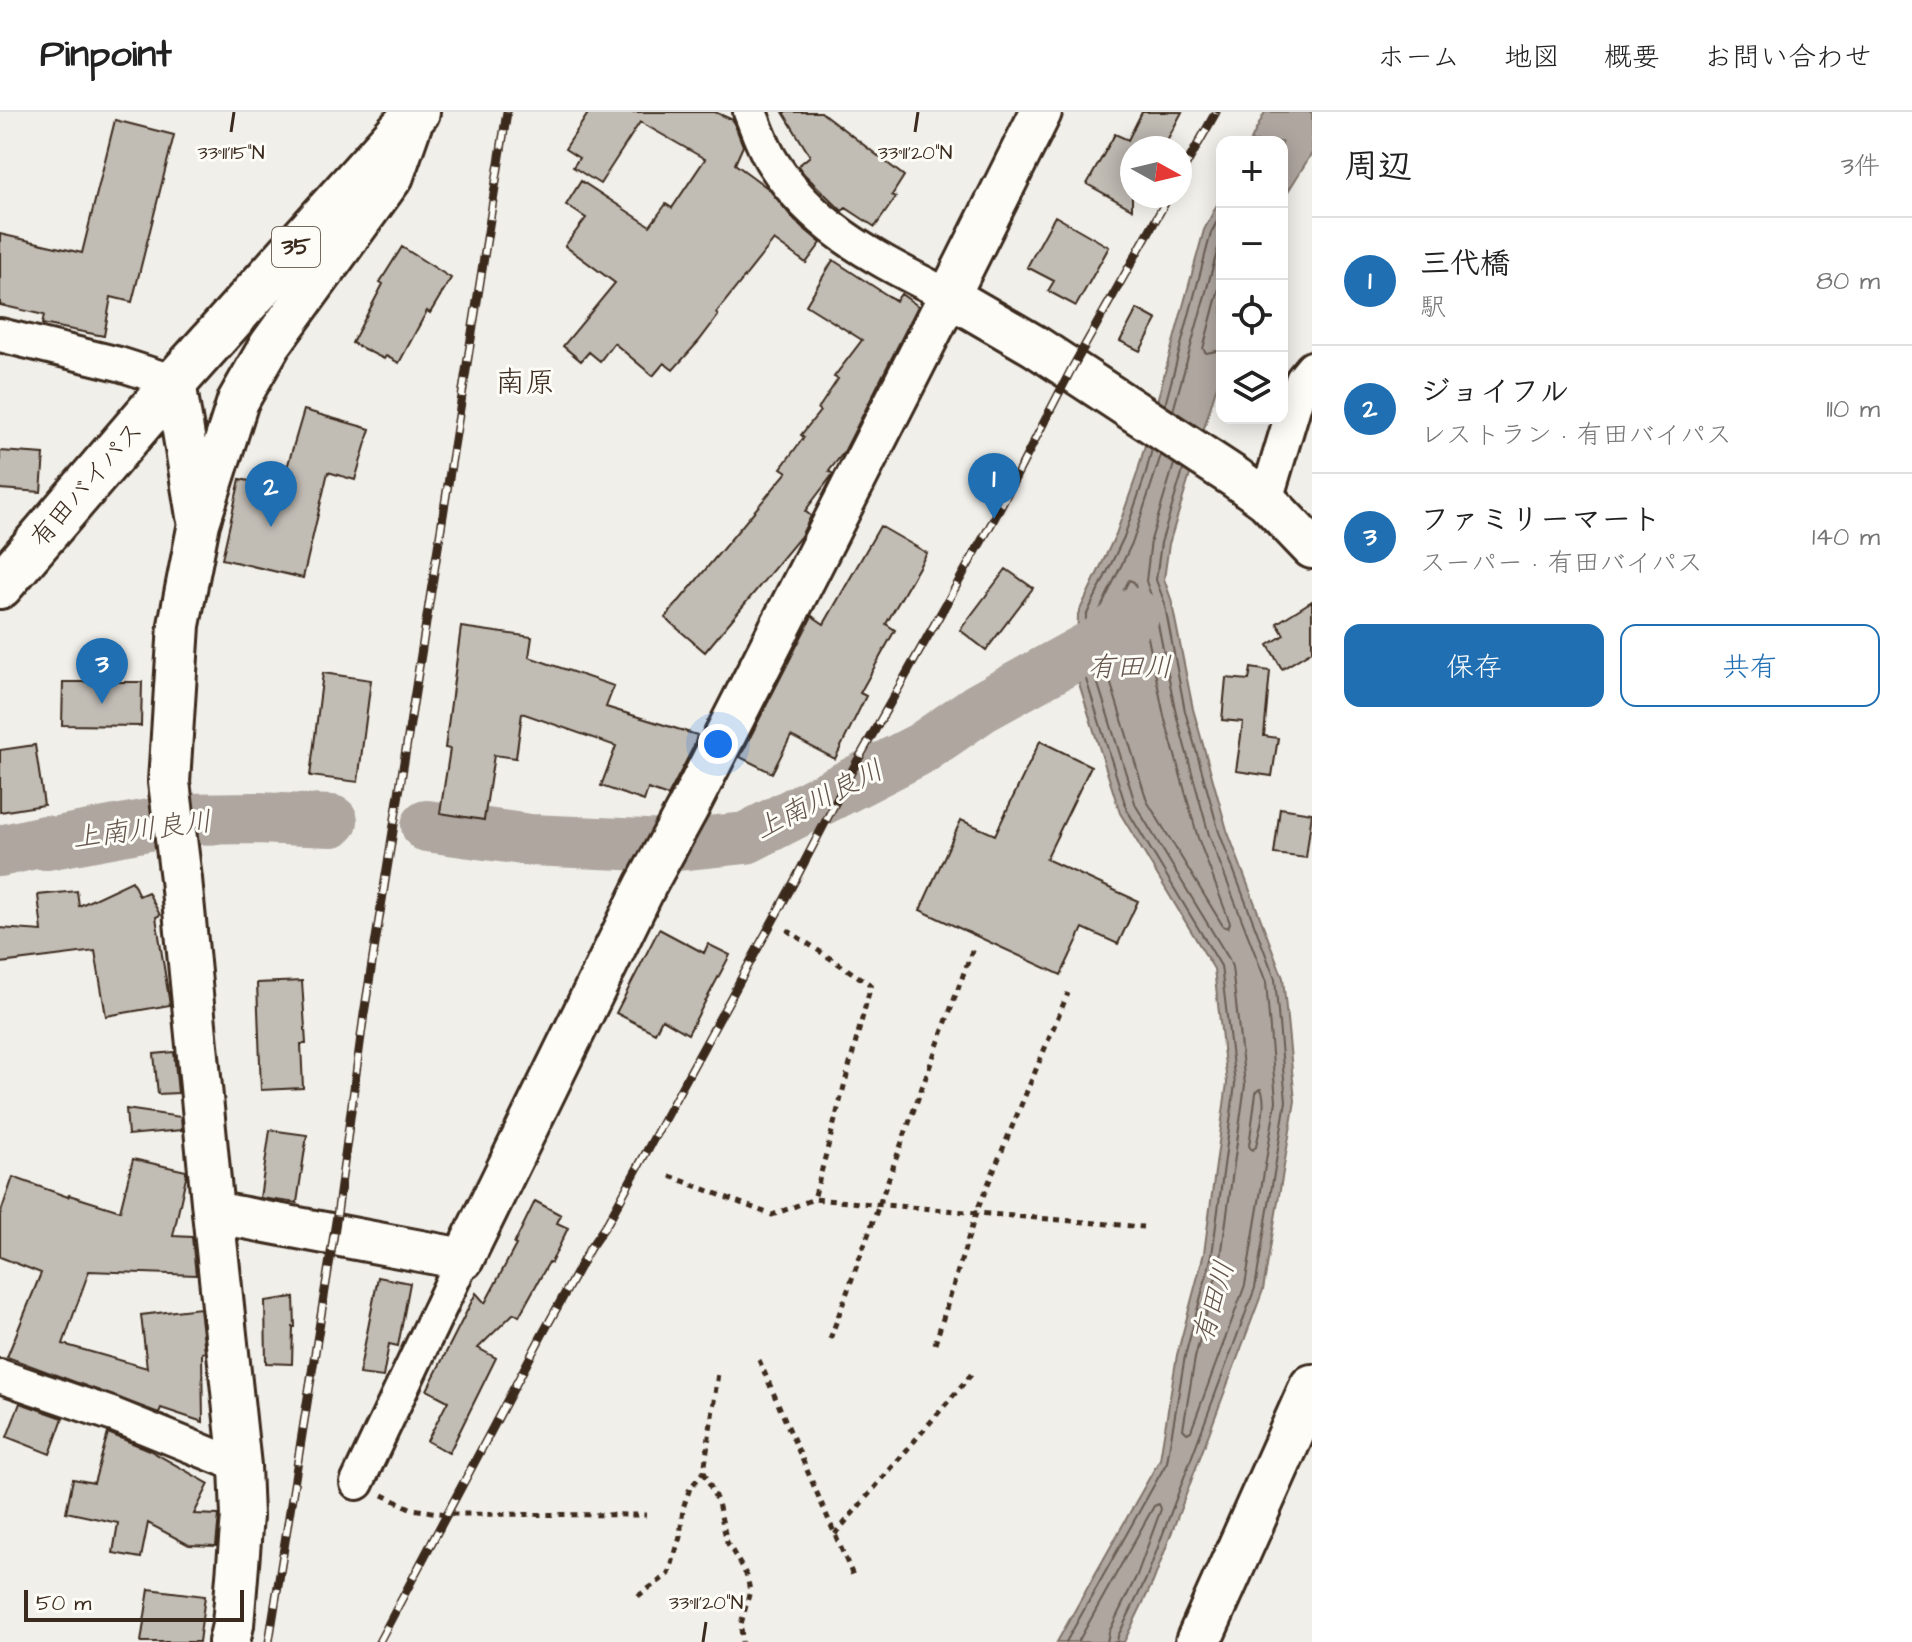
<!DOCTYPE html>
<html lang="ja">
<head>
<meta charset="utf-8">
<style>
  :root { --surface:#fff; --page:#f6f6f6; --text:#222; --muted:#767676; --line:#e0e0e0; --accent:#1f6fb2 }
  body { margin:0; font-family:"Architects Daughter","Klee One",sans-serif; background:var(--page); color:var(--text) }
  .controls { position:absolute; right:24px; top:24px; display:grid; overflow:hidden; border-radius:16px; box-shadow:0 4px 20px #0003 }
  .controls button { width:72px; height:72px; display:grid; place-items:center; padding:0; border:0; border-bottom:2px solid var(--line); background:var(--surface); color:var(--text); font:40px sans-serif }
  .compass { position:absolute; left:1120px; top:24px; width:72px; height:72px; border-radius:50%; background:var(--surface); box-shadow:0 4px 20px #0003; rotate:98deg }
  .scale { position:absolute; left:24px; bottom:20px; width:220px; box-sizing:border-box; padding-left:8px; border:4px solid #3b2a1e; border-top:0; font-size:22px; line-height:28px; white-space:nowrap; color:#3b2a1e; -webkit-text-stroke:6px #fdfcf7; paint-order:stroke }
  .you { position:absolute; left:718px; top:632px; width:28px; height:28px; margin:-20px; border:6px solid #fff; border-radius:50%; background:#1a73e8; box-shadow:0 0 0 12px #1a73e833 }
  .badge { display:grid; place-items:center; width:52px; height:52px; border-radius:50%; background:var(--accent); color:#fff; font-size:26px; font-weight:700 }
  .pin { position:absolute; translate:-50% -66px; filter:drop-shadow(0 2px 4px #0008) }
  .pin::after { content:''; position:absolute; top:42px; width:28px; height:24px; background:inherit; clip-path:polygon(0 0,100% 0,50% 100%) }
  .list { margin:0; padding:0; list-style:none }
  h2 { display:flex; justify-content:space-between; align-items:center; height:104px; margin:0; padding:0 32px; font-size:34px }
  h2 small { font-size:26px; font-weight:400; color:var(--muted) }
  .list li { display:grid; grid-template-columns:52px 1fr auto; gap:24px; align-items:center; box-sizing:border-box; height:128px; padding:0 32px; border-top:2px solid var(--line) }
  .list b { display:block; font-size:30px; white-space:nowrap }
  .list p { margin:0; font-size:26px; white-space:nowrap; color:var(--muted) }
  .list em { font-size:26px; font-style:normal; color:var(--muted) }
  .actions { display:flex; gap:16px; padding:24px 32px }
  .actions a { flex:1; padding:18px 0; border:2px solid var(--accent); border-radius:16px; text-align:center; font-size:28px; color:var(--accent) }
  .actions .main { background:var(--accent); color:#fff }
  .icon { flex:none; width:44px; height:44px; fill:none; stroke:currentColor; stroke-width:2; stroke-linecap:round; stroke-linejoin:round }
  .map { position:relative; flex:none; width:1312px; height:1530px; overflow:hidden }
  header { display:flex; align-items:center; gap:48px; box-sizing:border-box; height:112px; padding:0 40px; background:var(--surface); border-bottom:2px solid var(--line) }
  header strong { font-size:38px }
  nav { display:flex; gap:44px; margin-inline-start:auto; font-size:28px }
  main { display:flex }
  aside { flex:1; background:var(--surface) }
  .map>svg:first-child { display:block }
  .water { fill:#aea69f; stroke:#80746b; stroke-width:2 }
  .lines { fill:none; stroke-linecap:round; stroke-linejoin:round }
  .shore { stroke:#695c52; stroke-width:2 }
  .river { stroke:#aea69f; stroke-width:52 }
  .building { fill:#c1bcb4; stroke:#3b2a1e; stroke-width:2 }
  .minor-casing { stroke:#3b2a1e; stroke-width:38 }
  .tertiary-casing { stroke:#3b2a1e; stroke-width:46 }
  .secondary-casing { stroke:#3b2a1e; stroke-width:50 }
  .trunk-casing { stroke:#3b2a1e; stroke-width:50 }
  .path { stroke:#3b2a1e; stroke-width:5; stroke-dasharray:6 6; stroke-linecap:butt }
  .minor { stroke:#fdfcf7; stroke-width:32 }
  .tertiary { stroke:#fdfcf7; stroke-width:40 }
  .secondary { stroke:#fdfcf7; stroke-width:44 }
  .trunk { stroke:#fdfcf7; stroke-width:44 }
  .rail-casing { stroke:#3b2a1e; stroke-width:9 }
  .rail { stroke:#fdfcf7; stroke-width:6; stroke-dasharray:18; stroke-linecap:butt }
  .ticks { fill:none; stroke:#3b2a1e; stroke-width:3 }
  .labels { text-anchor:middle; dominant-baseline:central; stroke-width:6; stroke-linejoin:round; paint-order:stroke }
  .shield { fill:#fdfcf7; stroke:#75695f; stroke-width:2 }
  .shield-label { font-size:24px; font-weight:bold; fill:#3b2a1e }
  .street-label { font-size:26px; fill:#3b2a1e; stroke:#fdfcf7 }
  .water-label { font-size:28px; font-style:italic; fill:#63554b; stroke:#fdfcf7 }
  .quarter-label { font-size:30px; fill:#3b2a1e; stroke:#fdfcf7 }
  .ticks-label { font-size:20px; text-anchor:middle; fill:#3b2a1e; stroke:#fdfcf7; stroke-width:6; stroke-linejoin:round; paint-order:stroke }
</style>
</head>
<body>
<header>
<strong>Pinpoint</strong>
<nav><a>ホーム</a><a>地図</a><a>概要</a><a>お問い合わせ</a></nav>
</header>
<main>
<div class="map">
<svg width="1312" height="1530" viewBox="0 0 1312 1530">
  <rect width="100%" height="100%" fill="#f1efea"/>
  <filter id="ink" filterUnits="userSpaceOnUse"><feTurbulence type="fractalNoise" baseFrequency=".0125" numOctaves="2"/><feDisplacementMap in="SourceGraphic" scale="16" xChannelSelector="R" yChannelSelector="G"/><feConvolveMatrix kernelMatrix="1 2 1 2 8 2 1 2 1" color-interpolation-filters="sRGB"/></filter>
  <g filter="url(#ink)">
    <path class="water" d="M1265,0H1312V41L1282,89V30H1250Z
      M1222,83V257L1169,432L1164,467L1171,487L1193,597L1227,718L1283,866L1295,989L1263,1178L1153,1470L1124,1530H1057L1160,1347L1177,1243L1204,1141L1227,971L1214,857L1120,701L1076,562L1078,502L1116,422L1137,362L1204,118Z"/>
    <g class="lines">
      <path class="shore" d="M1222,165L1203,237L1206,241L1222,238
        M1165,293L1211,121L1222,100
        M1173,299L1222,122
        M1161,343L1133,429L1096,506L1094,559L1136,694L1229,847L1232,855L1245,973L1221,1145L1195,1246L1183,1317L1187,1321L1191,1319L1245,1173L1276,989L1266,870L1209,723L1176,602L1154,492L1146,469L1151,428L1174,352
        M1129,468L1134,470L1142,496L1164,604L1198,726L1230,811L1228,816L1223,814L1147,689L1107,559L1108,509Z
        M1261,977C1268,993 1259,1018 1256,1035L1252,1038L1249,1034L1256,981L1258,978Z
        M1066,1530L1167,1350L1185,1244L1212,1143L1235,972L1221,854L1127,698L1084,561L1086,504L1124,425L1145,364L1152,337
        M1078,1530L1154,1394L1159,1392L1161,1397L1137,1463L1109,1520L1107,1530
        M1117,1530L1118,1524L1146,1467L1255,1176L1286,989L1275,867L1219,720L1185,599L1164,489L1156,468L1161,431L1183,358"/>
      <path class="river" d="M427,714L530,728L668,734L746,726L922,636L980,596L1103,528L1134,502
        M0,739L44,729L47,732L180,707L256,706L332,709"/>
    </g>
    <path class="building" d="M589,0H715L733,8L743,34L735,52L769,77L795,109L821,131L806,151L774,128L716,201L718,204L699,229L673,258L664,251L653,264L614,231L600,249L589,240L581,249L563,234L615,171L565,134L586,106L566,93L581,69L650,114L666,92L672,96L705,47L640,10L600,72L573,55L579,46L565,37Z
      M783,0H821L904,64L892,83L896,85L875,115L846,96L842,99L805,63L798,54L810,44Z
      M1142,0H1182L1163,36H1132V97L1087,72L1115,22L1128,28Z
      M115,8L174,23L132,190L111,185L104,224L42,212L44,203L0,193V122L82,141Z
      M1055,104L1109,135L1076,194L1048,179L1054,169L1027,155Z
      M402,135L451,166L430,201L427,199L399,251L386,244L384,247L352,231L383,172L380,170Z
      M833,148L896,189L901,182L918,194L844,340L829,359L833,362L830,366L805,399L811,404L801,424L705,540L665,506L787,360L781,356L804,325L801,323L820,299L818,297L838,267L834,265L862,228L806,193Z
      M1137,197L1157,208L1140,239L1120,229Z
      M304,298L370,317L355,368L328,360L303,466L222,447L240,367L281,376Z
      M0,339L44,342L41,380L0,377Z
      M880,414L927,441L886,512L895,518L860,581L866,584L835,647L791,624L772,661L740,645L812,504L824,512Z
      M1006,457L1033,476L986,538L960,518Z
      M1312,489V539L1282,557L1268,533L1284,523L1277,511Z
      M461,515L532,525L529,545L614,574L606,595L697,623L694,634L668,684L648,677L644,689L601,674L616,634L522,601L516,646L494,643L484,708L440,701L450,637L445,636Z
      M1251,556L1270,559L1264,624L1278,626L1272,664L1236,659L1243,610L1222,608L1226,566L1249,568Z
      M323,561L371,568L358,670L310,664Z
      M63,570H142L141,614L62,613Z
      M1040,629L1091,654L1046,747L1138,789L1118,832L1083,816L1061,863L920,798L961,708L995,723Z
      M35,633L44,693L0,700V638Z
      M1280,696L1312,701L1306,746L1274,742Z
      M132,769L139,784L148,780L160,803L156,805L170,893L106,904L95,839L0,851V816L42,819L38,783L77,779L79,794Z
      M659,817L704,841L708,832L730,843L688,922L662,907L655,921L616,901Z
      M302,869L306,932H301L303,976L261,978L257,871Z
      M174,940L178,981L158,982L154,942Z
      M126,997L181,1005L182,1018L128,1023Z
      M270,1018L307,1023L297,1091L260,1086Z
      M133,1047L186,1059V1065L173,1124L192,1125L196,1163L89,1159L63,1232L147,1256L141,1203L200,1196L205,1240L202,1241L203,1310L161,1296L159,1301L7,1245L41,1161L0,1145V1103L13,1065L68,1085L69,1083L120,1099Z
      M535,1089L561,1103L557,1111L568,1116L551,1151L549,1150L519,1204L514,1201L478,1236L496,1246L449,1341L427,1329L448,1289L427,1278L476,1181L485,1191L516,1133L514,1132Z
      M378,1165L410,1171L398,1234L389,1232L383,1265L359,1262Z
      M294,1185L295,1215H293L292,1252L266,1251L265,1189Z
      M20,1291L63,1306L50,1342L7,1325Z
      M108,1321L149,1338L209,1372L194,1402L219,1403L216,1434L189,1433L148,1411L141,1446L113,1441L118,1411L66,1400L73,1367L94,1371Z
      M149,1477L205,1484L199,1530H141Z"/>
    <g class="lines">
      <g class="minor-casing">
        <path id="minor" d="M750,0C757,17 763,36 773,51C817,120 880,148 949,184
          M0,223L119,252L175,270
          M1266,388L1302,268L1312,256
          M0,1264L114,1303L240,1354
          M357,1371L463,1147"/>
      </g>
      <g class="tertiary-casing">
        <path id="tertiary" d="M949,184L1035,234L1236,366L1266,388L1312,436
          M175,270L197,404
          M213,1100L463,1147L646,773L688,696L949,184L1041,0
          M229,1530L233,1513L242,1404L240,1354L213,1100L181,767L169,670L179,513L199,411L238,289L270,233L393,64L413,7"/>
      </g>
      <g class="secondary-casing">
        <path id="secondary" d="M1198,1530L1312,1275"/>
      </g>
      <g class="trunk-casing">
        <path id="trunk" d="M0,474L175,270L417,0"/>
      </g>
      <path class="path" d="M787,818L871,873L814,1087
        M670,1064L772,1103L814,1087L1143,1115
        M830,1227L973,836
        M935,1232L976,1101L1068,881
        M759,1248L854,1466
        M704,1360L718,1391L727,1430L747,1464L750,1479L741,1512L742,1530
        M383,1383L412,1397L446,1402L646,1403
        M835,1422L975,1258
        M638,1484L669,1462L680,1425L683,1396L690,1376L704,1360L718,1261"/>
      <use href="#minor" class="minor"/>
      <use href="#tertiary" class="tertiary"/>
      <use href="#secondary" class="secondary"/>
      <use href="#trunk" class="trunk"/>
      <g class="rail-casing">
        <path id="rail" d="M1180,64L1216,0
          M269,1530L337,1103L364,902L507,0
          M379,1530L542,1223L590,1136L608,1110L794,770L854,655L994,407L1071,258L1169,84"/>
      </g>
      <use href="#rail" class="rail"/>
    </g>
  </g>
  <path class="ticks" d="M231,20L234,0M915,20L918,0M703,1530L706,1510"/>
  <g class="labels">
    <rect class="shield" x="272" y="115" width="48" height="40" rx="6"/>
    <g class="shield-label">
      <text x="296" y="135">35</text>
    </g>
    <g class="street-label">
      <text transform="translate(87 372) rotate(-49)">有田バイパス</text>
    </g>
    <g class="water-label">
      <text x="1130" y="555">有田川</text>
      <text transform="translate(819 688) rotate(-27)">上南川良川</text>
      <text transform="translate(142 718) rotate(-7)">上南川良川</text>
      <text transform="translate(1214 1190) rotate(-74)">有田川</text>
    </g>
    <g class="quarter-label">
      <text x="525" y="271">南原</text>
    </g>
  </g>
  <g class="ticks-label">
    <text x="231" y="47">33°11'15"N</text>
    <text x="915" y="47">33°11'20"N</text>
    <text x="706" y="1497">33°11'20"N</text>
  </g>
</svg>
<div class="controls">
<button>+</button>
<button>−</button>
<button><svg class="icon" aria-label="locate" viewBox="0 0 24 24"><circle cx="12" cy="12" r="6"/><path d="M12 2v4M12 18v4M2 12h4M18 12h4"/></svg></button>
<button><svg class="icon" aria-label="layers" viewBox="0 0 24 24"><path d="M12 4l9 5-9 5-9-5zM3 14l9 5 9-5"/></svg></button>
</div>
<svg class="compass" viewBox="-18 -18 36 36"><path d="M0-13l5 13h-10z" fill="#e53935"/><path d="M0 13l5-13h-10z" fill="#767676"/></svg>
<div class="scale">50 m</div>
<div class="you"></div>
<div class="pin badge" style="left:994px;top:407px">1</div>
<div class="pin badge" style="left:271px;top:415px">2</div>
<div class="pin badge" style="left:102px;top:592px">3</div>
</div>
<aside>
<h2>周辺<small>3件</small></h2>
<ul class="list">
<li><span class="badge">1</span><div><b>三代橋</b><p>駅</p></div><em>80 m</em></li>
<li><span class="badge">2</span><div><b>ジョイフル</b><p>レストラン · 有田バイパス</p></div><em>110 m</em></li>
<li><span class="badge">3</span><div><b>ファミリーマート</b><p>スーパー · 有田バイパス</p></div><em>140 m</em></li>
</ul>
<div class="actions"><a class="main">保存</a><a>共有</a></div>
</aside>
</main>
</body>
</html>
